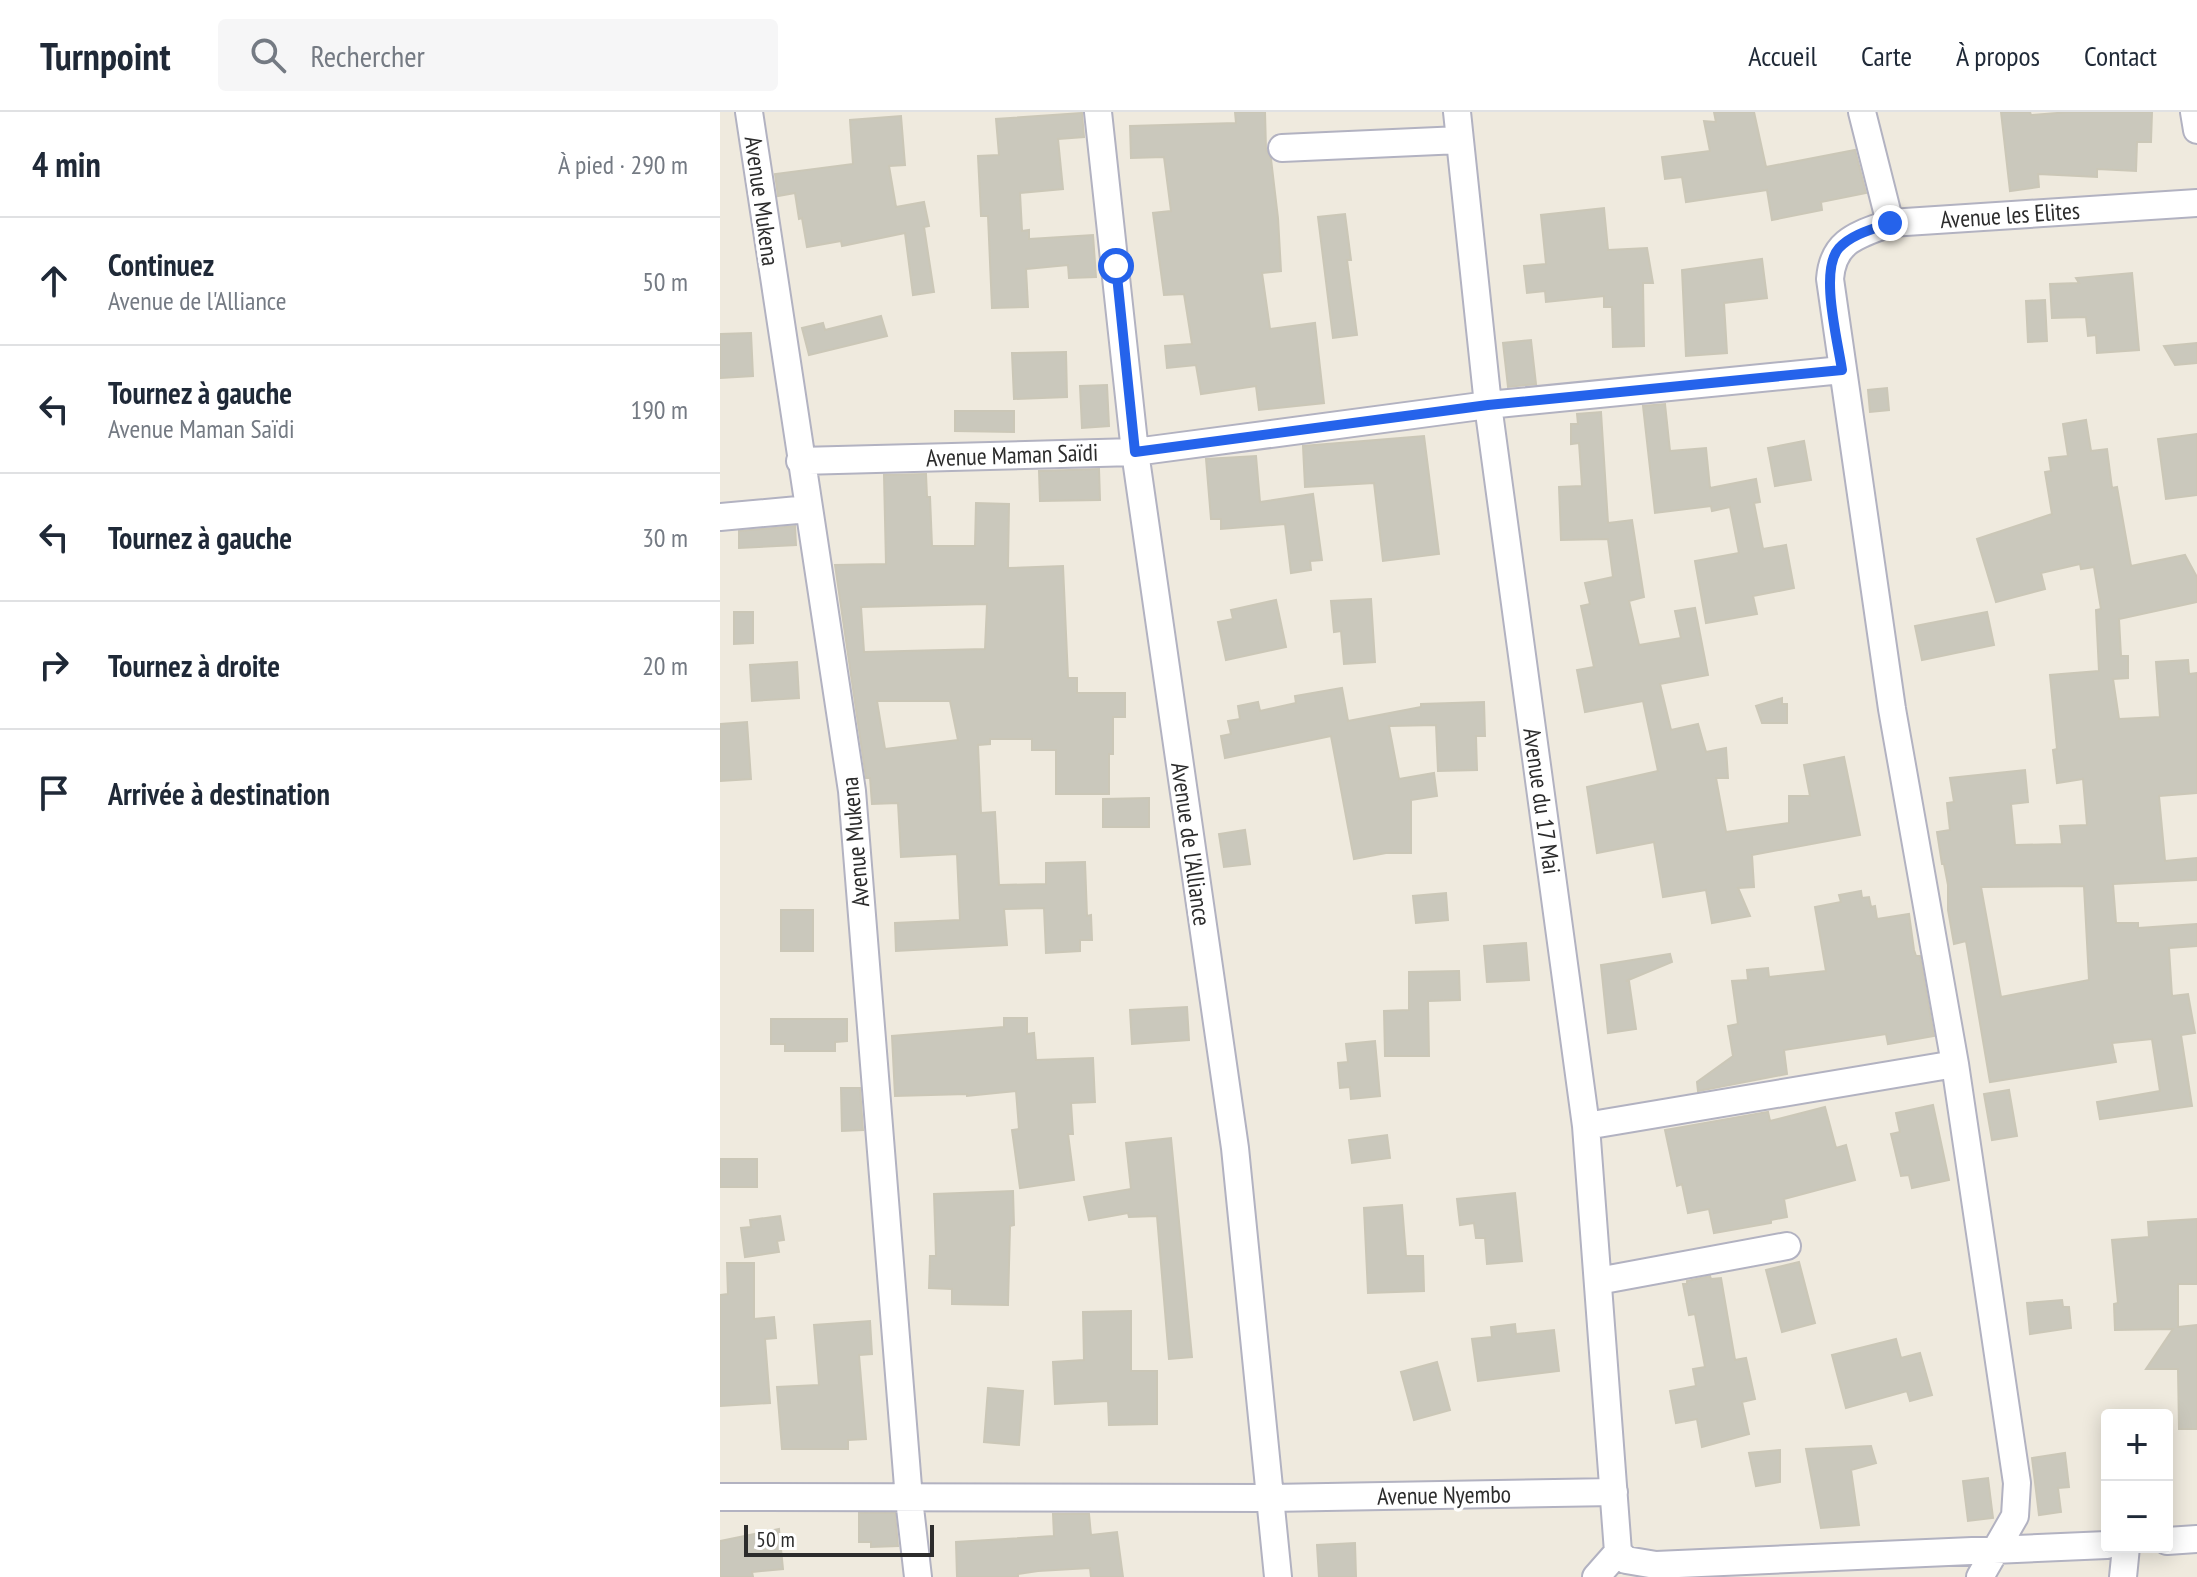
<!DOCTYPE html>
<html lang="fr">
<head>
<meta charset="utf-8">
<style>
  :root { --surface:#fff; --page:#f6f6f7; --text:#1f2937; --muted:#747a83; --line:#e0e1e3 }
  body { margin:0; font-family:"PT Sans Narrow",sans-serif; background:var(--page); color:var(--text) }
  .controls { position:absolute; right:24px; bottom:24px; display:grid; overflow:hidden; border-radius:8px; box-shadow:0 4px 20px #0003 }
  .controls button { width:72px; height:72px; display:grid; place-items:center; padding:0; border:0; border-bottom:2px solid var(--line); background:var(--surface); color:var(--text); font:40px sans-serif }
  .scale { position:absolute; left:24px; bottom:20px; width:190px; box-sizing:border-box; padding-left:8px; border:4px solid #2c2c2c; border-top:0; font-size:22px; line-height:28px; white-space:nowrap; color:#2c2c2c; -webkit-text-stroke:6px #fff; paint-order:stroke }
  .stop { position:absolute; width:24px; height:24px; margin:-18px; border:6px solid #2563eb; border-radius:50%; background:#fff }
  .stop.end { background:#2563eb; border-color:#fff; box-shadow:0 2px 8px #0008 }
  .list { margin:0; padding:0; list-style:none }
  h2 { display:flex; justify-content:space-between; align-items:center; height:104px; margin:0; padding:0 32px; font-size:34px }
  h2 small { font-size:26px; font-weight:400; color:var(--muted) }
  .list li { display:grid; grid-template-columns:52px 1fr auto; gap:24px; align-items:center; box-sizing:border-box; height:128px; padding:0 32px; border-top:2px solid var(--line) }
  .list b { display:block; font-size:30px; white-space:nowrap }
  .list p { margin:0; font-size:26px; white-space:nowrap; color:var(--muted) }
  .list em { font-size:26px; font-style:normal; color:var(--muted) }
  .icon { flex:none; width:44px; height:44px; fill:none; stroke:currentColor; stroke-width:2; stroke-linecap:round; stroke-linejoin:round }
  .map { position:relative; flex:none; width:1477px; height:1465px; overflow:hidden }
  header { display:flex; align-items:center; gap:48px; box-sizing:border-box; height:112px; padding:0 40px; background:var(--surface); border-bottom:2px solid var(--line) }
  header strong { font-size:38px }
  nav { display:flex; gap:44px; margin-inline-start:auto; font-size:28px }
  .search { width:560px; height:72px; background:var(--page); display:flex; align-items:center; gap:20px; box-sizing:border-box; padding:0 28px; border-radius:8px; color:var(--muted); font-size:30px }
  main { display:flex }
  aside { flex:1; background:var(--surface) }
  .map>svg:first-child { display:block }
  .building { fill:#cac8bc; stroke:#cbc7b7; stroke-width:2; fill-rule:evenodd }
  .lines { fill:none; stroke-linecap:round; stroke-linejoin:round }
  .street-casing { stroke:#b2b2c1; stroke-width:30 }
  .street { stroke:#fff; stroke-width:26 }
  .route { stroke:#2563eb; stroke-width:10 }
  .labels { text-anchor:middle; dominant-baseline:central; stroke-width:7; stroke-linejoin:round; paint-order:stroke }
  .street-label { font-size:24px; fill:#2c2c2c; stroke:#fff }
</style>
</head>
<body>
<header>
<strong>Turnpoint</strong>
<div class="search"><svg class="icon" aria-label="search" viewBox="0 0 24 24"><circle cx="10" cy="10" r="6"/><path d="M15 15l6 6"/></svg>Rechercher</div>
<nav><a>Accueil</a><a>Carte</a><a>À propos</a><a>Contact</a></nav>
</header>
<main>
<aside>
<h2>4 min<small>À pied · 290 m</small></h2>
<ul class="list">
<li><svg class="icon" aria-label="ahead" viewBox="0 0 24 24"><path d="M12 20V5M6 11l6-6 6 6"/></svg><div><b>Continuez</b><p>Avenue de l'Alliance</p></div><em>50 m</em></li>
<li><svg class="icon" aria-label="left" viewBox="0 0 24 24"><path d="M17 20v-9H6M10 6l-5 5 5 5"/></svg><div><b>Tournez à gauche</b><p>Avenue Maman Saïdi</p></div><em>190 m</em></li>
<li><svg class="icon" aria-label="left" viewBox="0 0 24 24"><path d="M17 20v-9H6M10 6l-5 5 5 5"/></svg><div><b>Tournez à gauche</b></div><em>30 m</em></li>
<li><svg class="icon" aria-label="right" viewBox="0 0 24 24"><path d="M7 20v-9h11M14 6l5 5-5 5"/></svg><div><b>Tournez à droite</b></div><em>20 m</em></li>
<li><svg class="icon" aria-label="arrive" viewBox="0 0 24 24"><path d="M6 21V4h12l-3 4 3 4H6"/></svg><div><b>Arrivée à destination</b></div></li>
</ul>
</aside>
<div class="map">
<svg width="1477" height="1465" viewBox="0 0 1477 1465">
  <rect width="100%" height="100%" fill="#efeade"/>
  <path class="building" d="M515,0H545L546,37L551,47L558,106L561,159L542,161L550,217L595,211L604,291L539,298L536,274L481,282L476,253L447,256L445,234L472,232L464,182L444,183L433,101L451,99L444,45L411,46L410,14L516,11Z
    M994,0H1034L1046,55L1135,38L1146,81L1101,90L1102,98L1052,108L1047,78L966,90L962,65L945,67L942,45L990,39L984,9L996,10Z
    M1281,0H1310L1311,3L1350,0H1432L1431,30H1417L1416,59L1377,57V65L1318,62L1319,75L1290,79Z
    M362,1L364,25L338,27L343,77L300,81L302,119L309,118V127L373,123L376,165L349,166L348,153L306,157L308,195L272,196L268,104H261L258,44L279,43L276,7Z
    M181,4L185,53L169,54L176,95L204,90L209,114L204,115L214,180L193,183L185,121L122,134L121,129L87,135L82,106L79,107L75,81L58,84L55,62L133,52L130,8Z
    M884,96L888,138L927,136L933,171H923L924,234L893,235L892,195H884V184L826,190L825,179L807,181L804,154L826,152L821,103Z
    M625,102L631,148H627L637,223L613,226L598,105Z
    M1042,147L1047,186L1004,191L1007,241L966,244L962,158Z
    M1412,161L1419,238L1377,241L1376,223L1368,224L1366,205L1332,206L1330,172L1359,171L1356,166Z
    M1325,188L1327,229L1308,230L1306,189Z
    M161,204L167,224L89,243L82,216L103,211L105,218Z
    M31,221L33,264L0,266V222Z
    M811,228L816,272L788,275L783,231Z
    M1477,231V251L1455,253L1444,234Z
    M346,240L347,285L294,287L292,241Z
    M387,273L389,314L362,316L360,274Z
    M1167,276L1169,298L1150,300L1148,278Z
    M945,292L950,339L986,336L990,376L1036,367L1040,390L1034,391L1043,437L1066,433L1074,476L1033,484L1037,502L986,511L975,449L1019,441L1010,395L992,399L991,394L935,401L923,294Z
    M235,299H294V320L235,319Z
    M881,300L888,411L912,408L924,485L909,489L919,533L961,526L955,499L975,496L988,563L940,572L951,618L978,612L986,640L1006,636L1008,666H996L1006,720L1069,711V684H1090L1084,653L1124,645L1140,723L1032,743L1034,775L1018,776L1030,804L992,811L986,778L943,785L934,730L877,741L867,675L938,659L923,589L865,600L857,558L874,555L861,494L870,492L865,471L893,465L888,427L841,428L839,375L862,374L859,331L851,332V312H858L857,302Z
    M1366,308L1371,339L1387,337L1392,376L1397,375L1411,454L1465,443L1477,465V490L1399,507L1401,544H1408V566L1393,567L1399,607L1440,605L1436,550L1468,548L1469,562L1477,561V681L1439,684L1445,749L1477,746V768L1393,772L1396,811H1418V816L1477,812V834L1449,836L1452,884L1468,882L1475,921L1461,923L1472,994L1380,1007L1377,990L1440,979L1432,927L1392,931L1396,950L1270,970L1246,829L1234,832L1228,798V773L1224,752H1222L1217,720L1230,718L1227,691L1234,690L1230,666L1305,658L1308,690L1291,692L1295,733L1342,732L1340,714L1367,713L1363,667L1337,671L1333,638L1337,637L1330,563L1379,559L1376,498L1381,497L1374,455L1361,457L1360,452L1321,461L1325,477L1276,490L1257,427L1332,402L1325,360L1331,359L1329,346L1348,344L1343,312ZM1364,774L1369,868L1281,885L1261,775Z
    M1477,322V383L1446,387L1438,327Z
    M704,324L719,442L663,449L654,371L585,375L583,334Z
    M1084,329L1091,368L1055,374L1048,336Z
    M536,344L540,390L593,382L602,448L590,449L591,458L571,461L565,412L501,417V407H491L486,347Z
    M379,357L380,388L320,389L319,359Z
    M206,362L207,385H210L212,434H255L256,391L289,392L288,456L343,454L348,566H357V581H405V605H393V642H389V682H336V638H312V627H270V632L258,633L261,701L275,700L279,773L326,772V751L365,750L367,804L371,803L372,828H360V839L326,841L324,796L284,797L287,833L176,839L175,811L240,808L237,742L181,745L178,691L152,692L150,666H146L115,453L166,452L164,363ZM267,492L265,537L144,540L141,495ZM157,589H230L238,628L165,637Z
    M75,414L76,433L19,436V419Z
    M651,487L655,550L624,552L621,519L614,520L611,489Z
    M556,488L566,535L506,548L498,510L513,507L511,498Z
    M14,500H33V531L14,532Z
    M1267,500L1274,533L1202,548L1195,514Z
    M77,550L79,586L32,589L30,553Z
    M622,576L628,609L701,595V592L764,590L765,624H756L757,658L718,659L716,613L669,614L679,667L714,661L717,684L691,688V741H666L634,747L611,624L505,646L501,624L511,622L508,609L520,607L518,594L538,590L540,599L576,591L575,584Z
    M1062,586V592H1067V611H1042L1036,594Z
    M27,610L31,667L0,669V612Z
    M429,686V715H383V687Z
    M525,718L530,752L504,755L499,722Z
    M1141,779L1142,786L1149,785L1151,795L1155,794L1157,807L1189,802L1194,838L1196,844H1200L1214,924L1168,932L1166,922L1064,938L1067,962L978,979L977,970L1013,944L1008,914L1018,912L1012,869L1028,868L1027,858L1048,856L1049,865L1106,859L1095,795L1121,790L1119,783Z
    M726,781L728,808L696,811L693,784Z
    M61,798H93V839H61Z
    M806,831L809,868L767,870L764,834Z
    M950,842L952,850L906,869H909L916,917L888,921L881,853Z
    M739,859L740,888L708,889L709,944H665L664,899L689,898V860Z
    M467,895L469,928L412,932L410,898Z
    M284,906H307V922L314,921L316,948L373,946L375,990L351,991L353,1022H348L354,1068L300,1076L292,1018L299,1017L296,979L247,984V982L175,984L172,924L284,915Z
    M51,907H127V929L115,930V939H65V932H51Z
    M655,929L660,984L631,987L630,975L620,976L618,951L628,950L626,932Z
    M121,976H140L143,1018L122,1019Z
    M1289,978L1297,1024L1272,1028L1264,982Z
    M1213,993L1229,1068L1192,1076L1189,1063L1181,1064L1171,1022L1180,1020L1176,1001Z
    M1105,995L1116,1036L1126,1033L1135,1068L1064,1087L1067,1105L1051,1108V1111L994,1121L989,1097L968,1101L962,1072L957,1074L945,1018L1048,1000L1050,1009Z
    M667,1023L670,1046L632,1051L629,1028Z
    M451,1026L472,1245L449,1247L437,1104L409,1105L408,1101L369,1108L364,1085L411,1077L406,1031Z
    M0,1047H37V1075H0Z
    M293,1079L294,1113L290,1114L288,1193L232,1192V1177L209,1176L210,1144H216L214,1082Z
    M795,1081L802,1149L767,1152L765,1126H756L754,1111L740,1113L737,1087Z
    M682,1093L686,1144H703L704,1179L648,1181L644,1096Z
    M60,1104L64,1128L57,1129L59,1140L25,1145L21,1116L31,1115L30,1108Z
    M1477,1107V1172H1458V1215L1477,1213V1317H1459L1458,1257H1426L1453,1217L1395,1218L1394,1192L1398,1191L1392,1128L1429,1125L1428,1110Z
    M1079,1150L1095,1211L1062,1220L1046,1158Z
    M7,1151H34V1207L54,1205L56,1226L45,1227L50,1291L0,1294V1183L8,1182Z
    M990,1164L991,1167L1001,1166L1015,1248L1026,1246L1035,1287L1022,1290L1029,1322L982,1335L977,1307L956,1311L950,1279L976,1274L973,1257L985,1255L975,1202L969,1203L963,1172H967V1169Z
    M1342,1188L1343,1195H1349L1351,1216L1310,1222L1307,1191Z
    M411,1199V1259H437V1312L389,1313L388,1289L335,1292L333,1250L364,1248L363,1200Z
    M150,1209L152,1242L139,1243L146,1327L128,1328V1337H62L57,1275L99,1273L94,1213Z
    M795,1212L796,1222L834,1218L839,1259L758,1269L752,1227L772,1225L771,1215Z
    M1176,1227L1181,1246L1200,1241L1212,1283L1190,1289L1187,1279L1126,1296L1112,1243Z
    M717,1250L730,1298L694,1308L681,1260Z
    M268,1276L303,1279L299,1333L264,1330Z
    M1151,1334L1156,1351L1131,1358L1139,1413L1101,1416L1086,1337Z
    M1060,1338V1370L1036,1374L1029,1341Z
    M1345,1341L1349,1375L1338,1376L1341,1400L1319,1403L1312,1346Z
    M1268,1366L1273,1406L1248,1409L1243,1369Z
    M139,1401H175L178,1434L151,1435V1430H139Z
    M333,1402H369L371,1423L397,1420L403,1465H371L370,1456L318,1459L298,1462V1465H237L236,1430L334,1424Z
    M59,1417L63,1457L32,1460L33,1465H0V1429Z
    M635,1431L636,1465H599L597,1433Z"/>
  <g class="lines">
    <g class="street-casing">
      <path id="street" d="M29,0L132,679L189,1387L198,1465
        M378,0L415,340L515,1036L558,1465
        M737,0L768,293L866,1014L898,1440L906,1448L936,1453L1387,1433
        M1142,0L1170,111L1477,91
        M1474,0L1477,18
        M562,36L740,28
        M1170,111C1138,123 1113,128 1110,167L1172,597L1235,952L1297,1371L1295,1404L1260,1465
        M80,349L415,340L768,293L1122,258
        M0,405L89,397
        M866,1014L1235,952
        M878,1169L1067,1134
        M0,1385L549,1386L894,1380
        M1447,1429L1477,1427
        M876,1465L898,1440
        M1403,1465L1406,1435"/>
    </g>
    <use href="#street" class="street"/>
  </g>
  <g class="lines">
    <path class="route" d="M396,154L415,340L768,293L1122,258C1118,230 1099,158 1119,136C1132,122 1153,117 1170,111"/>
  </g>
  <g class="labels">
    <g class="street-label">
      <text transform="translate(42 89) rotate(82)">Avenue Mukena</text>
      <text transform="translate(1290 103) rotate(-4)">Avenue les Elites</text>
      <text transform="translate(292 343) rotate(-2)">Avenue Maman Saïdi</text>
      <text transform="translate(822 689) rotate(82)">Avenue du 17 Mai</text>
      <text transform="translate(135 730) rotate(-95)">Avenue Mukena</text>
      <text transform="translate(471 732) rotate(82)">Avenue de l'Alliance</text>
      <text transform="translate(724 1383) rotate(-1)">Avenue Nyembo</text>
    </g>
  </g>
</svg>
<div class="controls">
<button>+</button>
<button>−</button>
</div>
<div class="scale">50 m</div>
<div class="stop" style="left:396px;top:154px"></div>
<div class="stop end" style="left:1170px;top:111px"></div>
</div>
</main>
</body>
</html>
